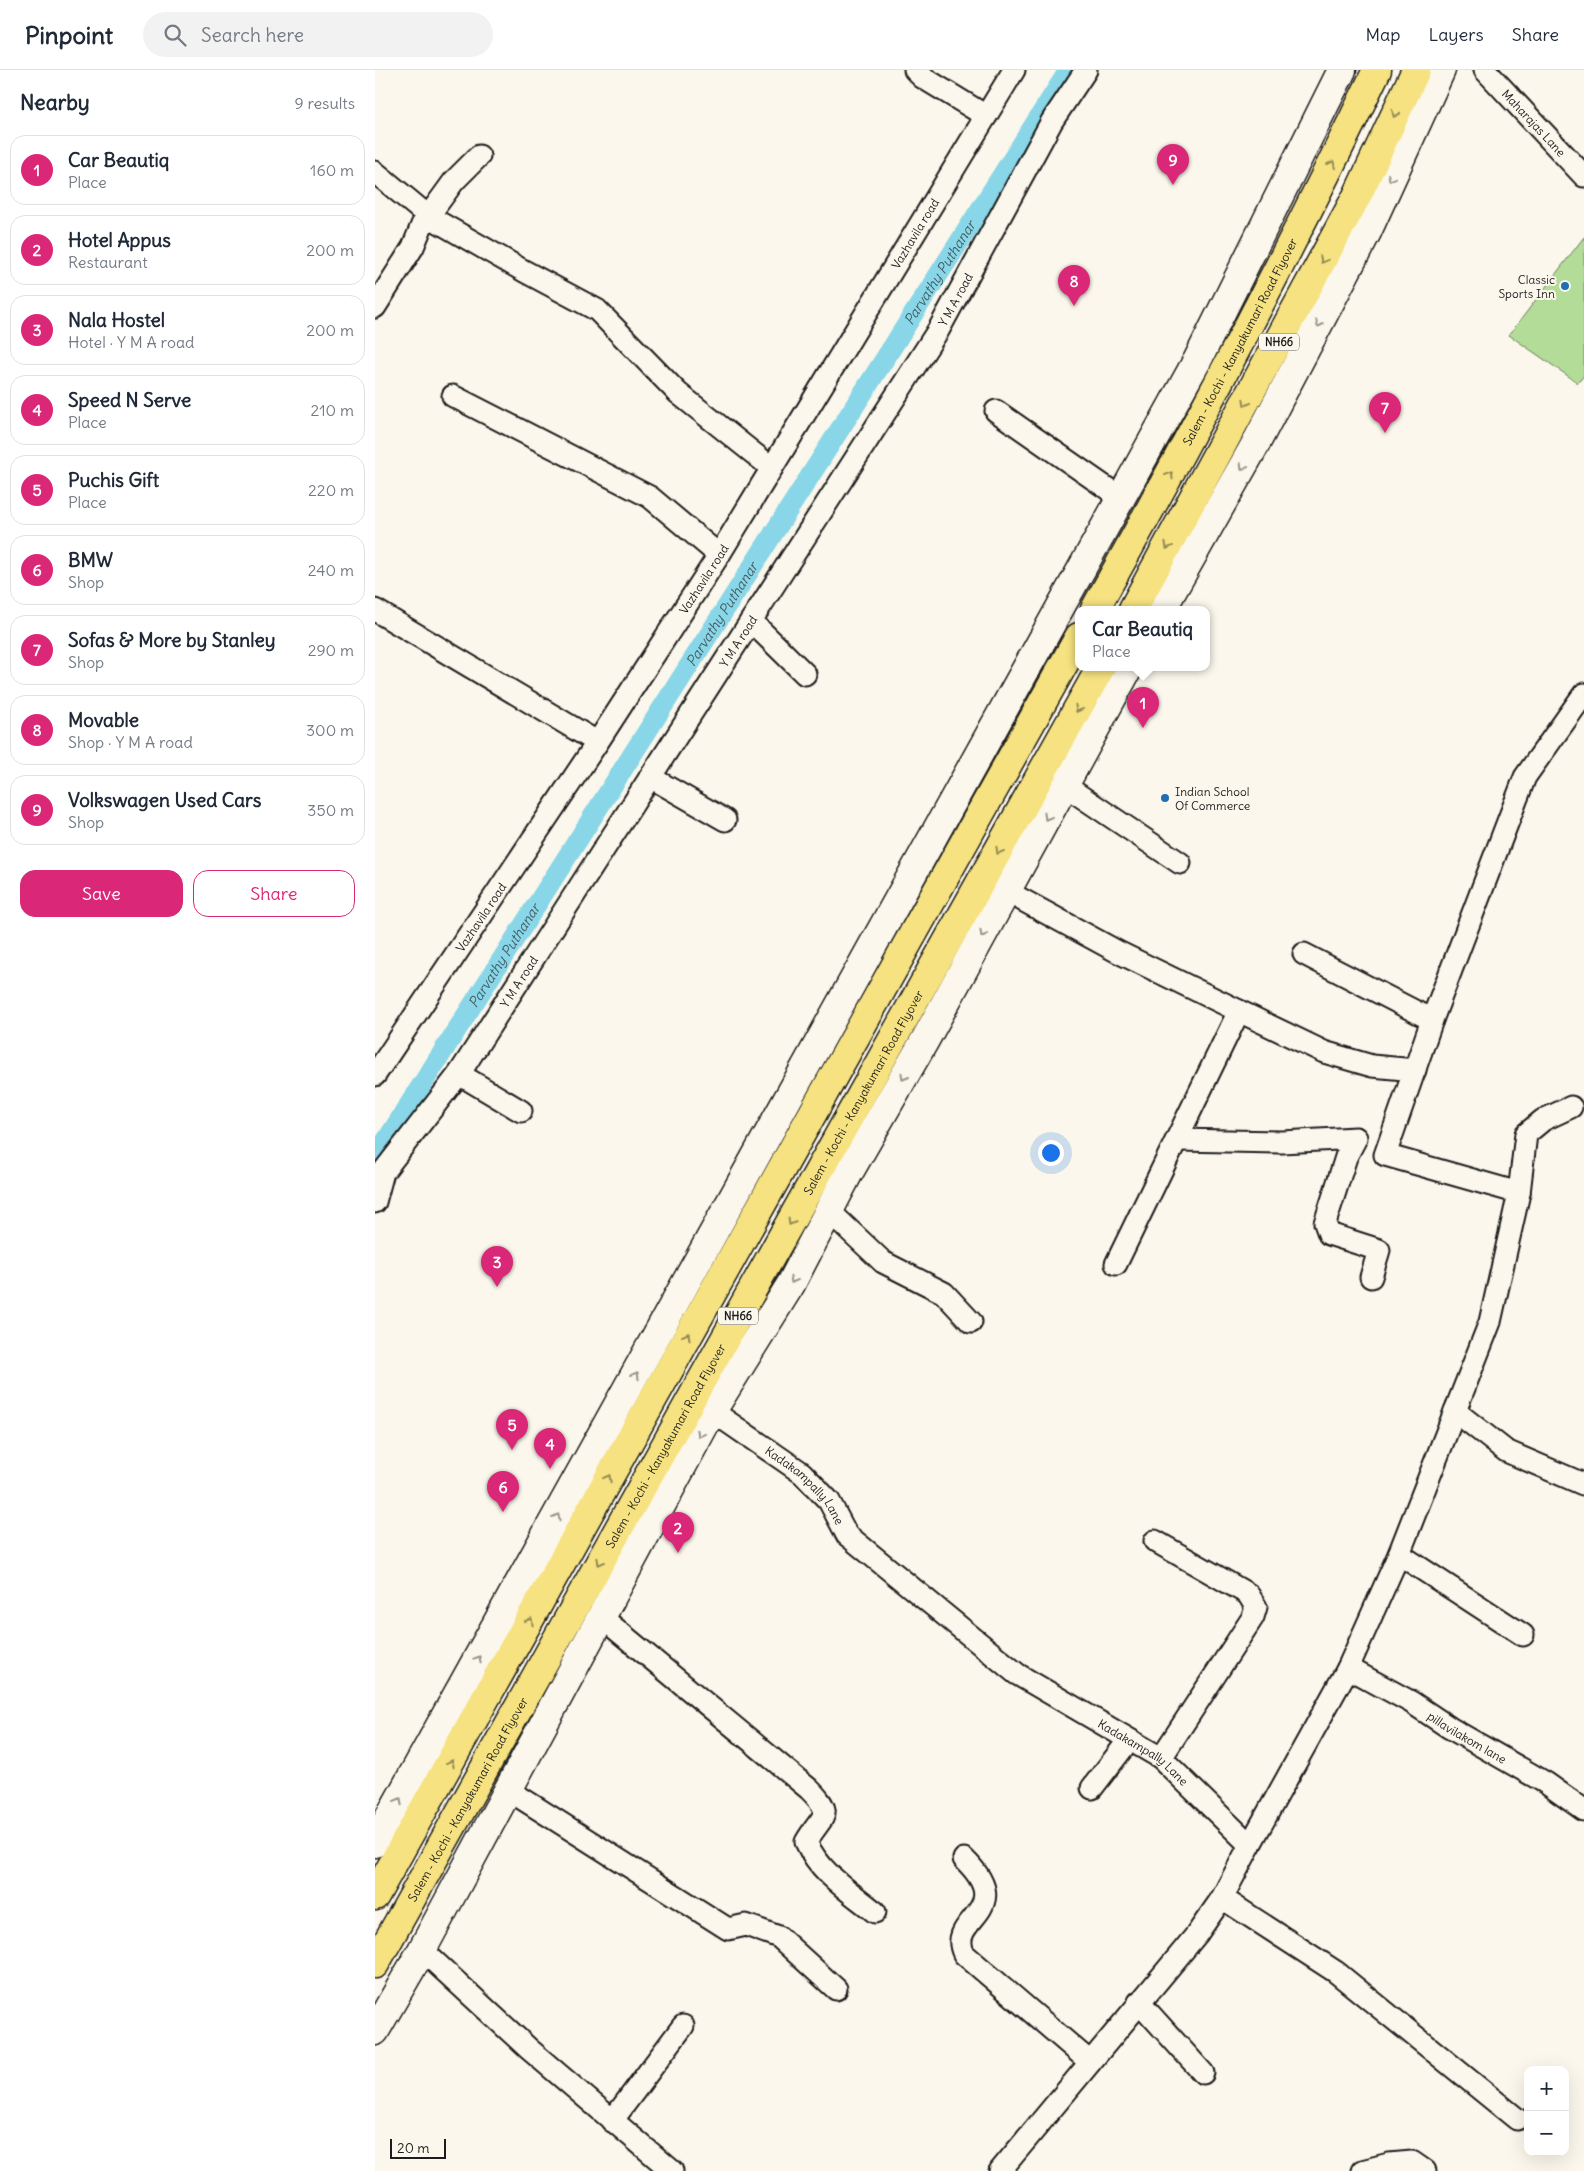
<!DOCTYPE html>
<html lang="en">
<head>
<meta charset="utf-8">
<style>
  :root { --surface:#fff; --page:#f2f2f3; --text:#1f2937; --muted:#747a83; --line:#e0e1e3; --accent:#db2777 }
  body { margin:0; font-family:Delius,sans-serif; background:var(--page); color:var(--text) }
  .controls { position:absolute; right:15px; bottom:15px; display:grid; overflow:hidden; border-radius:10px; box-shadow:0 5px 20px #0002 }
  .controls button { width:45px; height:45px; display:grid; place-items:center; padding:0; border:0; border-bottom:1px solid var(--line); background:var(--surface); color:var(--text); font:25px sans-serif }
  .scale { position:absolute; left:15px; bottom:12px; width:56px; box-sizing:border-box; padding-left:5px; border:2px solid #1c1c1c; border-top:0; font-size:14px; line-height:18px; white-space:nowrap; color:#1c1c1c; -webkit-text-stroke:4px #fbf7ec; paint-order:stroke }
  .you { position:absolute; left:675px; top:1082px; width:18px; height:18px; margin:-12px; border:4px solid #fff; border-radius:50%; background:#1a73e8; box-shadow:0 0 0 8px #1a73e833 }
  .badge { display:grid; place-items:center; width:32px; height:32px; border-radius:50%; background:var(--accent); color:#fff; font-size:16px; font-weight:700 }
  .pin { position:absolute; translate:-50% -41px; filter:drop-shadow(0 1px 2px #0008) }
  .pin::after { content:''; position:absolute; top:26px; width:18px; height:15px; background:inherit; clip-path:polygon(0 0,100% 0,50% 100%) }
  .popup { position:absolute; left:700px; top:536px; width:135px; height:65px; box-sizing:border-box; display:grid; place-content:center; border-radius:10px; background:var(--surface); filter:drop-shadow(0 1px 4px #0005); font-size:16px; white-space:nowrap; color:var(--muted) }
  .popup b { font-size:19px; color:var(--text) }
  .popup::after { content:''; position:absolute; left:50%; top:100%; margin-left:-10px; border:10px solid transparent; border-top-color:var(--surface) }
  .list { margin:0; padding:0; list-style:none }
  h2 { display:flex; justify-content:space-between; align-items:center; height:65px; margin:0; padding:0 20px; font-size:21px }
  h2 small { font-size:16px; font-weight:400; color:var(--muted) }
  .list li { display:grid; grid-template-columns:32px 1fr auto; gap:15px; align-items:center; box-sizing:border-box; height:70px; margin:0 10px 10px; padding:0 10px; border:1px solid var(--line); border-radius:15px }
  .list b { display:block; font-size:19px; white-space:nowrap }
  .list p { margin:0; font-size:16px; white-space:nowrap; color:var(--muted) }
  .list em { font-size:16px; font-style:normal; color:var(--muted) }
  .actions { display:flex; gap:10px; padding:15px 20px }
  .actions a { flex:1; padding:11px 0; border:1px solid var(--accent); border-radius:15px; text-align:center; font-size:18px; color:var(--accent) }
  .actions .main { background:var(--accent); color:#fff }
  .icon { flex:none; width:28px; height:28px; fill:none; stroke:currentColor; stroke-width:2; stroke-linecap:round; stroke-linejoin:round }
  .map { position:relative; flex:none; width:1209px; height:2101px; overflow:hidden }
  header { display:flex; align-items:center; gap:30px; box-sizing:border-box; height:70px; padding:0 25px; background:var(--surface); border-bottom:1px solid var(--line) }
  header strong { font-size:24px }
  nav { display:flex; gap:28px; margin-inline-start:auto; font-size:18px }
  .search { width:350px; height:45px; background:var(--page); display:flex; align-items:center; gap:12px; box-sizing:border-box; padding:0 18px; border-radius:28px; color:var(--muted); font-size:19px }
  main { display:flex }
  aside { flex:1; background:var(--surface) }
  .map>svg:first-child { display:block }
  .pitch { fill:#b3dc98; stroke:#687c5a }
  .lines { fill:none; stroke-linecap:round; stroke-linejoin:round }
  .canal { stroke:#88d6e7; stroke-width:20 }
  .minor-casing { stroke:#1c1c1c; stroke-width:25 }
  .tertiary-casing { stroke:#1c1c1c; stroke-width:31 }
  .trunk-casing { stroke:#1c1c1c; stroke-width:31 }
  .minor { stroke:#fbf7ec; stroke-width:21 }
  .tertiary { stroke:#fbf7ec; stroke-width:28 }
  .trunk { stroke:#f6e281; stroke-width:28 }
  .oneway { stroke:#948954 }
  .oneway2 { stroke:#97948e }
  .poi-dot { fill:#1f6fb2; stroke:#fbf7ec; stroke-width:2 }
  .labels { text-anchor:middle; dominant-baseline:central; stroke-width:4; stroke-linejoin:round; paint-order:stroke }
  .shield { fill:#fbf7ec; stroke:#5f5e5a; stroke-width:1 }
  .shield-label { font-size:11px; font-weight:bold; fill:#1c1c1c }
  .street-label { font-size:12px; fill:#1c1c1c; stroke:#fbf7ec }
  .poi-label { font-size:12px; fill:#1c1c1c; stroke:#fbf7ec; text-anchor:end }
  .water-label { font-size:14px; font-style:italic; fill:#425d63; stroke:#fbf7ec }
</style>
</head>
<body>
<header>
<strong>Pinpoint</strong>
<div class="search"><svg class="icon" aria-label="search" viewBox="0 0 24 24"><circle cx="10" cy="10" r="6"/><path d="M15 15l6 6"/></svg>Search here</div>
<nav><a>Map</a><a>Layers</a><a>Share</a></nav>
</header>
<main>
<aside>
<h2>Nearby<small>9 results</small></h2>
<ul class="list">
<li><span class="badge">1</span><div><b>Car Beautiq</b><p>Place</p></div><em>160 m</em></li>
<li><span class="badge">2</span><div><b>Hotel Appus</b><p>Restaurant</p></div><em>200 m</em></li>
<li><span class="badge">3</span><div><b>Nala Hostel</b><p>Hotel · Y M A road</p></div><em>200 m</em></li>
<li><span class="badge">4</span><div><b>Speed N Serve</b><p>Place</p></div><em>210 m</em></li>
<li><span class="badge">5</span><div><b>Puchis Gift</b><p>Place</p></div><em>220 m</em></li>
<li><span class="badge">6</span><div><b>BMW</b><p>Shop</p></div><em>240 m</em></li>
<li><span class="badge">7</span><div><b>Sofas &amp; More by Stanley</b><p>Shop</p></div><em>290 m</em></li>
<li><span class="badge">8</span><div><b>Movable</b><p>Shop · Y M A road</p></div><em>300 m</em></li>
<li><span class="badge">9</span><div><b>Volkswagen Used Cars</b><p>Shop</p></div><em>350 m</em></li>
</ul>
<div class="actions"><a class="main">Save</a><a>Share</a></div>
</aside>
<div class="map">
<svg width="1209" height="2101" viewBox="0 0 1209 2101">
  <rect width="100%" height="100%" fill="#fbf7ec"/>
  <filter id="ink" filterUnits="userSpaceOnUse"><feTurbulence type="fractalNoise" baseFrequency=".02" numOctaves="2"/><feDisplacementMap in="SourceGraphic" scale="10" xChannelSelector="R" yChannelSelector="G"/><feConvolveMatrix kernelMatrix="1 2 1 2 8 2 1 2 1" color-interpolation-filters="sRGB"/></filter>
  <g filter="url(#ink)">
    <path class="pitch" d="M1209,167V305L1203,313L1134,265Z"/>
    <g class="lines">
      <path class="canal" id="s1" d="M0,1088L694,0"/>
      <g class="minor-casing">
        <g id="minor">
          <path d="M540,0L547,7L611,46"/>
          <path id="s2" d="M1110,0L1209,106"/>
          <path d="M0,102L53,146L149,201L222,240L303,323L397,398"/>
          <path d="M0,237L38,177L47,155L79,111L104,86"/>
          <path d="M78,326L275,427L344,485"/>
          <path d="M621,341L746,428"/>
          <path d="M0,540L222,672"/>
          <path d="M376,551L430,604"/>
          <path d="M275,707L350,750"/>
          <path d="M689,715L805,793"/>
          <path d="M631,821L743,882L864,941L741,1194"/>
          <path d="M929,884L1057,950"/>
          <path d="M864,941L949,982L997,996L1040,1000"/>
          <path d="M84,1004L146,1041"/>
          <path id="s3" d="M0,1005L224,670L344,485L639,0"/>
          <path d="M803,1070L907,1072L981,1068L971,1087L950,1153L954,1164L1004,1180L996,1207"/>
          <path d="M1144,1123L1151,1064L1168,1050L1196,1037"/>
          <path id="s4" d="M0,1132L8,1102L84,1004L564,259L677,51L711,0"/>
          <path d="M454,1141L508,1192L569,1223L596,1252"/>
          <path id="s5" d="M337,1341L427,1403L454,1431L472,1465L642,1604L786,1688L875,1775L847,1828L822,1864L625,2101"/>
          <path d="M1080,1341L1131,1381L1208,1414"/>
          <path d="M780,1471L873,1524L881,1537L878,1547L786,1688"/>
          <path d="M1024,1484L1148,1565"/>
          <path d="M225,1546L434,1719C461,1746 447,1744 431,1772C445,1803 474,1821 500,1842"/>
          <path id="s6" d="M973,1598L1036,1632L1075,1658L1171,1713L1209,1740"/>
          <path d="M717,1718L754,1670"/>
          <path d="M132,1719L353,1859L371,1855L404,1867L461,1919"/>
          <path d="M875,1775L973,1598L1024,1484L1115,1252L1144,1123L1010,1085L1057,950L1150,707L1209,624"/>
          <path d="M589,1789C644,1843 570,1847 589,1884L715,1992"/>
          <path d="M847,1828L961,1902L1142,2049"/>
          <path d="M47,1880L154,1979L297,2101"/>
          <path d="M764,1932L828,2003"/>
          <path d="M237,2051L308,1956"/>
          <path d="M987,2101L1014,2094L1037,2092L1050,2101"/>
        </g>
      </g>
      <g class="tertiary-casing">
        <path id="tertiary" d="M787,539L880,375L992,162L1066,0
          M0,1773L823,289L967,0
          M0,1961L47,1880L337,1341L416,1214L473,1104L550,970L754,597"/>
      </g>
      <g class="trunk-casing">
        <g id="trunk">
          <path id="s7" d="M720,539C819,362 914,183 1002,0"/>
          <path d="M758,539L982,126L1041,0"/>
          <path d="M0,1826L704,567"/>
          <path id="s8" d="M0,1894L726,597"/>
        </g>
      </g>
      <use href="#minor" class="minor"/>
      <use href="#tertiary" class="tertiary"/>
      <use href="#trunk" class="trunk"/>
    </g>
    <defs><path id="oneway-chevron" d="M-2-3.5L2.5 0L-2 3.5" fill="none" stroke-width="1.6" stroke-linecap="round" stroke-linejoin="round" transform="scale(1.25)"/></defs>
    <g class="oneway">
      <use href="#oneway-chevron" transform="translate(1020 44) rotate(115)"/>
      <use href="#oneway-chevron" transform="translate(957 94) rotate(-64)"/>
      <use href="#oneway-chevron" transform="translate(948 190) rotate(118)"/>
      <use href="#oneway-chevron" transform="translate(871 333) rotate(118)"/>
      <use href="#oneway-chevron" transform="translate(795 405) rotate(-61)"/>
      <use href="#oneway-chevron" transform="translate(793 476) rotate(119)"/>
      <use href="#oneway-chevron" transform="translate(703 639) rotate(119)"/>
      <use href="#oneway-chevron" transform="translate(624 781) rotate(119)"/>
      <use href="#oneway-chevron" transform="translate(416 1152) rotate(119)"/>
      <use href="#oneway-chevron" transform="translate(312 1266) rotate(-61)"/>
      <use href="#oneway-chevron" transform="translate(233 1408) rotate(-61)"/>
      <use href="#oneway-chevron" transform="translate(225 1492) rotate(119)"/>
      <use href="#oneway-chevron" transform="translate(155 1551) rotate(-61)"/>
      <use href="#oneway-chevron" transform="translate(76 1693) rotate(-61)"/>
    </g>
    <g class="oneway2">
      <use href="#oneway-chevron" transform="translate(1016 108) rotate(114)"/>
      <use href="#oneway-chevron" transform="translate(944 254) rotate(117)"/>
      <use href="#oneway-chevron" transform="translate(868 397) rotate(120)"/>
      <use href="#oneway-chevron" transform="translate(672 747) rotate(119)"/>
      <use href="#oneway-chevron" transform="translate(608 864) rotate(118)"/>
      <use href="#oneway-chevron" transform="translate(529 1007) rotate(120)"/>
      <use href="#oneway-chevron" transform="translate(418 1210) rotate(119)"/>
      <use href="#oneway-chevron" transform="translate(261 1305) rotate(-61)"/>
      <use href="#oneway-chevron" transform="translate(325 1364) rotate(119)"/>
      <use href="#oneway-chevron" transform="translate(182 1447) rotate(-61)"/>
      <use href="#oneway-chevron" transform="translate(103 1589) rotate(-61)"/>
      <use href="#oneway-chevron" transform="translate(24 1731) rotate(-61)"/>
    </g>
  </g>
  <g class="poi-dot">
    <circle cx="1190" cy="216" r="5"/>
    <circle cx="790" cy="728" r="5"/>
  </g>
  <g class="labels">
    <g class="shield">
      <rect x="884" y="263.5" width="40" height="17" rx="4"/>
      <rect x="343" y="1237.5" width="40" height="17" rx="4"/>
    </g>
    <g class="shield-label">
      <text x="904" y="272">NH66</text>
      <text x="363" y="1246">NH66</text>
    </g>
    <g class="street-label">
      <text stroke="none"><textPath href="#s2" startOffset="72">Maharajas Lane</textPath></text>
      <text stroke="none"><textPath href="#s3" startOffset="1000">Vazhavila road</textPath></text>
      <text stroke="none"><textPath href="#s4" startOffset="1075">Y M A road</textPath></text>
      <text stroke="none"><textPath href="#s7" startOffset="304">Salem - Kochi - Kanyakumari Road Flyover</textPath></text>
      <text stroke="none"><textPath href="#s3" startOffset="595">Vazhavila road</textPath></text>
      <text stroke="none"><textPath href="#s4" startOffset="670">Y M A road</textPath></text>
      <text stroke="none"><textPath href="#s3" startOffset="190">Vazhavila road</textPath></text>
      <text stroke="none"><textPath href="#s4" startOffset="265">Y M A road</textPath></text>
      <text stroke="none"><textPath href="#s8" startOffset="999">Salem - Kochi - Kanyakumari Road Flyover</textPath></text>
      <text stroke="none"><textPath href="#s8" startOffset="594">Salem - Kochi - Kanyakumari Road Flyover</textPath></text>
      <text stroke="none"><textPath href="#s5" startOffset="120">Kadakampally Lane</textPath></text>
      <text stroke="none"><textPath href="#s6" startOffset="138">pillavilakom lane</textPath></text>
      <text stroke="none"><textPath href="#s5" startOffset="555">Kadakampally Lane</textPath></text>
      <text stroke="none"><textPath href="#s8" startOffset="189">Salem - Kochi - Kanyakumari Road Flyover</textPath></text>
    </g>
    <g class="poi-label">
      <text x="1180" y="209">Classic<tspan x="1180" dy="14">Sports Inn</tspan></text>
      <text x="800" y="721" text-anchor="start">Indian School<tspan x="800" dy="14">Of Commerce</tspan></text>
    </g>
    <g class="water-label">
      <text stroke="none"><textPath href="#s1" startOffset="1050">Parvathy Puthanar</textPath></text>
      <text stroke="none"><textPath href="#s1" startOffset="645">Parvathy Puthanar</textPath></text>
      <text stroke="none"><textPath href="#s1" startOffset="240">Parvathy Puthanar</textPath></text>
    </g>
  </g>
</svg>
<div class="controls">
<button>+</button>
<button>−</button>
</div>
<div class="scale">20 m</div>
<div class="you"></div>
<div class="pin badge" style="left:768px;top:658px">1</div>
<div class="popup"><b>Car Beautiq</b>Place</div>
<div class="pin badge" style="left:303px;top:1483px">2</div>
<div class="pin badge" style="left:122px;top:1217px">3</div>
<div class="pin badge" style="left:175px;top:1399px">4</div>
<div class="pin badge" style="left:137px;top:1380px">5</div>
<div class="pin badge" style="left:128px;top:1442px">6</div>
<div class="pin badge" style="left:1010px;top:363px">7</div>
<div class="pin badge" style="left:699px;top:236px">8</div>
<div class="pin badge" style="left:798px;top:115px">9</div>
</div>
</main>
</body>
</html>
